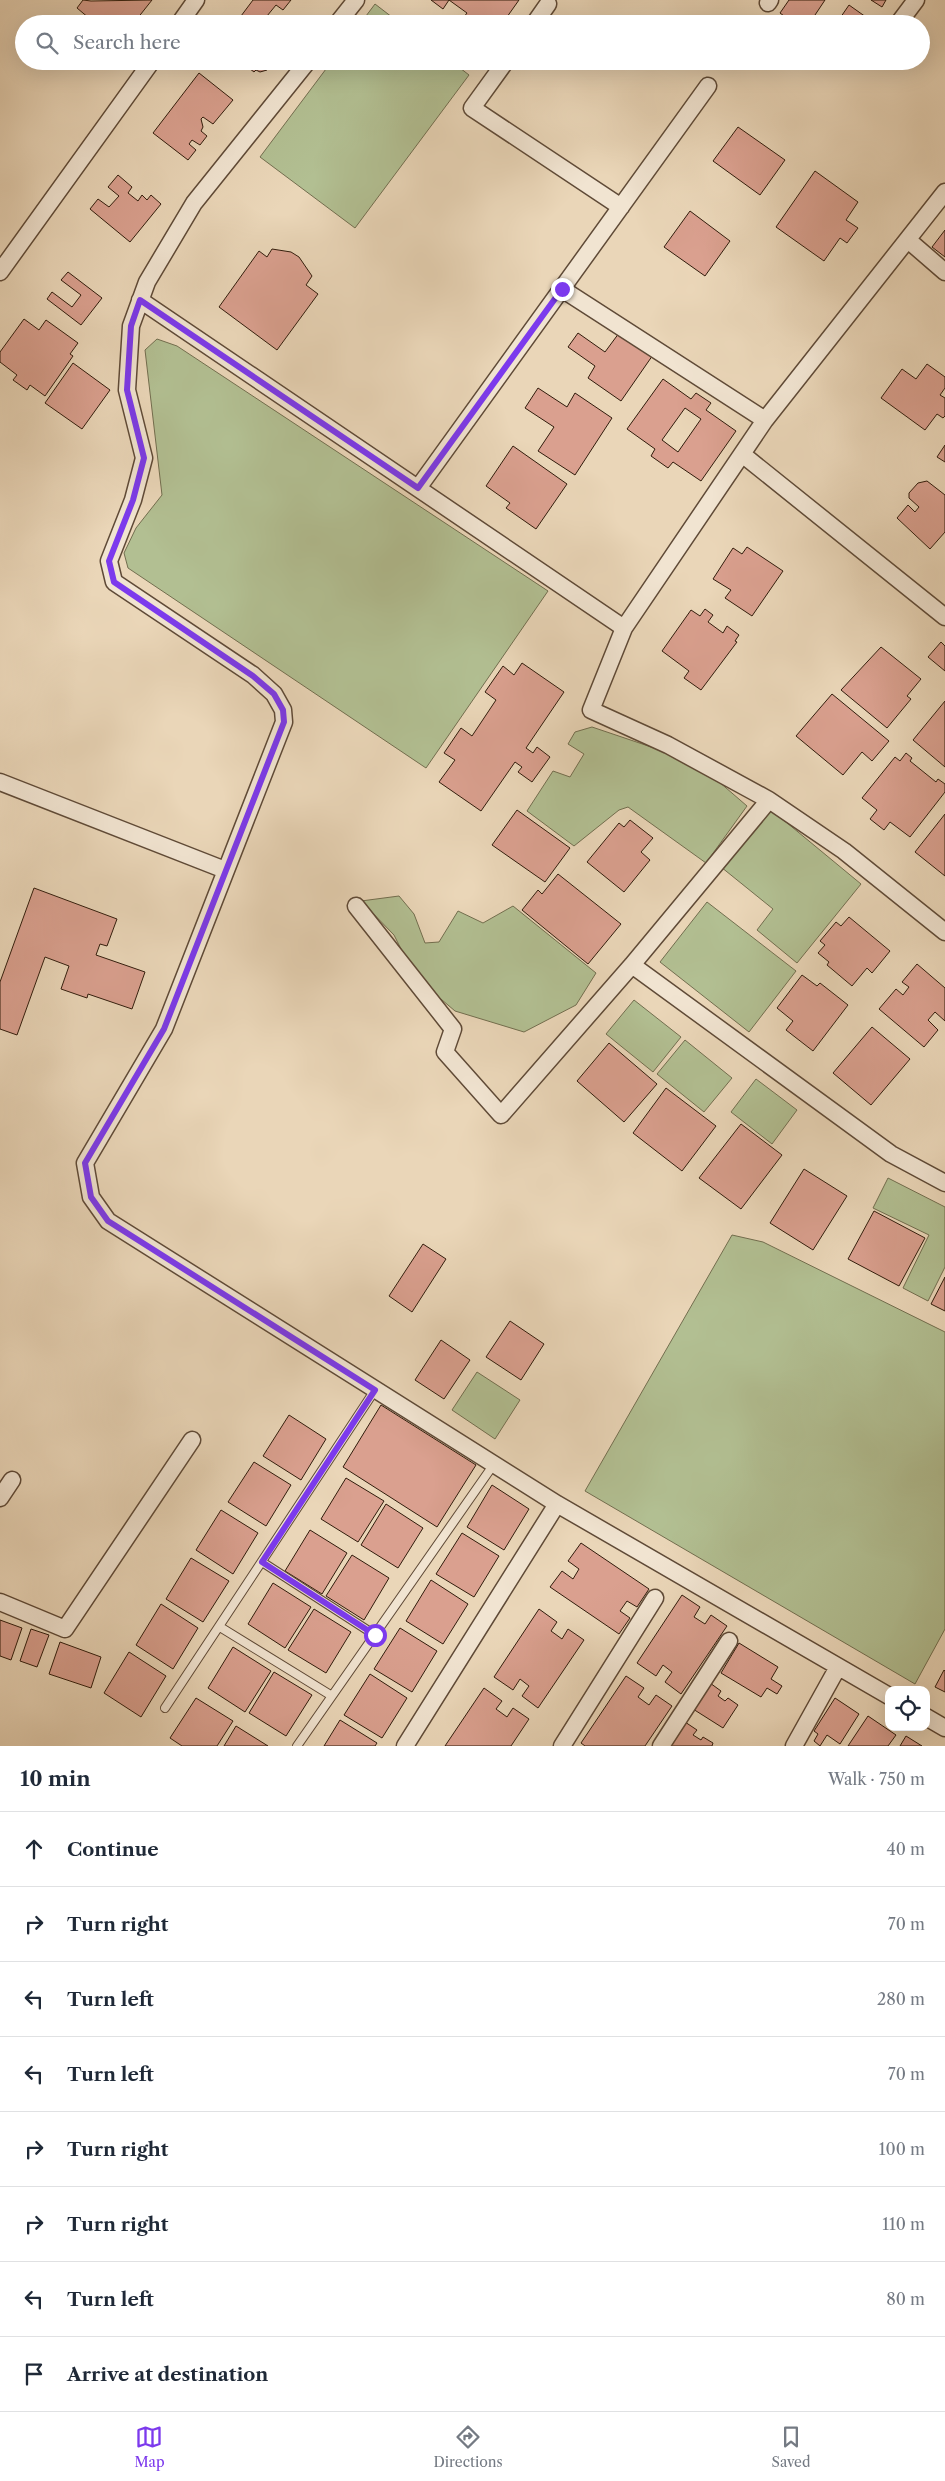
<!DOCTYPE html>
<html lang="en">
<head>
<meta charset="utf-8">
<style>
  :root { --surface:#fff; --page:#f2f2f3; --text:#1f2937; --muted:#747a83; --line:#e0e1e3; --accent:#7c3aed }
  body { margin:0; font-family:"Libre Caslon Text",serif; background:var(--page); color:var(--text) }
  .controls { position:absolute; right:15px; bottom:15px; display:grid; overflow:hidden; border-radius:10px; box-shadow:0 5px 20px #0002 }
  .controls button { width:45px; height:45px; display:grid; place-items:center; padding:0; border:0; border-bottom:1px solid var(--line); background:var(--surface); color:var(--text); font:25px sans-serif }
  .stop { position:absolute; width:15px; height:15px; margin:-11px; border:4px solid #7c3aed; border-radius:50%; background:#fff }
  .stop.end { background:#7c3aed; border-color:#fff; box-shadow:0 1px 5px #0008 }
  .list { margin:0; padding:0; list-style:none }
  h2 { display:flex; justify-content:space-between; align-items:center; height:65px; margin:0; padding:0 20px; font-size:21px }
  h2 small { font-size:16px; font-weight:400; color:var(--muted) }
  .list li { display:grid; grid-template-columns:32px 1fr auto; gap:15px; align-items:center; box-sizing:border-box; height:75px; padding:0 20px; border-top:1px solid var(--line) }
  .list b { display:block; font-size:19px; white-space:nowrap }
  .list em { font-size:16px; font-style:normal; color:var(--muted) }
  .icon { flex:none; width:28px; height:28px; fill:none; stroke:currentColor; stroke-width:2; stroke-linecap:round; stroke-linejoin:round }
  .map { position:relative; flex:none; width:945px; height:1746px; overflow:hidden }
  .search { position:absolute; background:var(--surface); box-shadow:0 5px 20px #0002; left:15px; right:15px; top:15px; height:55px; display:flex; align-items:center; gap:12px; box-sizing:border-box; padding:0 18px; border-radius:28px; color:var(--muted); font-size:19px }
  .sheet { height:665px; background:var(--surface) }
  nav { display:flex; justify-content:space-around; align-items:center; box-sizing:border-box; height:70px; border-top:1px solid var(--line); background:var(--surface); font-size:14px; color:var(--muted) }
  nav a { display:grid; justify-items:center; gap:2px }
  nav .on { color:var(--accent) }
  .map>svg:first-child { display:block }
  .green { fill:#b2bf92; stroke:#726e4f }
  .building { fill:#daa08f; stroke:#311c0c; fill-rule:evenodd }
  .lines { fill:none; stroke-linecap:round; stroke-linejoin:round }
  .service-casing { stroke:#5f4a37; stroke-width:10 }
  .minor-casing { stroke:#5f4a37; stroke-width:19 }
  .service { stroke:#f1e4d1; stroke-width:8 }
  .minor { stroke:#f1e4d1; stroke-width:16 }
  .route { stroke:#7c3aed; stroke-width:6 }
</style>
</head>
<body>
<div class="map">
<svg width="945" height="1746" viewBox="0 0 945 1746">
  <rect width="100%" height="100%" fill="#ead6b8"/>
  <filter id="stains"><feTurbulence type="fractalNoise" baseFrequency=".004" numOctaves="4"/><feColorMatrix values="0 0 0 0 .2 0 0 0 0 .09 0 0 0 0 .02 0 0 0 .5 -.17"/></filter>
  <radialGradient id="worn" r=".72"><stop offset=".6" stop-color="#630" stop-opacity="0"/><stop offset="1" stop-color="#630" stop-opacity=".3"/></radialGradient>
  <path class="green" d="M375,4L401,24H360Z
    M332,61H451L469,75L355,228L260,157Z
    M157,339L177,346L548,591L426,768L128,568L124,553L136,528L162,495L145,350Z
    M592,727L675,755L718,781L747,806L706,863L628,807L619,810L574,846L527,811L553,771L570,777L584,754L568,744L575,732Z
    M769,808L861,884L797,963L757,930L773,909L721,867Z
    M399,896L414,914L425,943L439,942L458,911L483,923L513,906L596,973L576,1005L524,1032L455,1011L415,977L394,935L361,901Z
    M707,902L796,971L749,1032L660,962Z
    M634,1000L681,1037L653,1072L606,1034Z
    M685,1040L732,1078L704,1112L657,1074Z
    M756,1079L797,1110L772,1144L731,1112Z
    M888,1178L945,1207V1267L928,1301L903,1288L929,1235L873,1208Z
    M732,1235L763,1242L945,1332V1629L915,1684L585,1491Z
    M477,1372L520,1400L495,1439L452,1410Z"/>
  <path class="building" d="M83,0L91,1L152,0L133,24H96L77,8Z
    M253,0H291L283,10L276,5L267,16L278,24H235Z
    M431,0H449L443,9Z
    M449,0H519L502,24H463L460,22L467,13Z
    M789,0H825L809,24H795L780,13Z
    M871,0H886L882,7Z
    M849,5L873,22L872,24H836Z
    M240,61H270V63L267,70L260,72L256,70L254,72Z
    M199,73L233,100L213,124L203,117L201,119L203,127L201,131L207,136L200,145L192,140L189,144L196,150L188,160L153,133Z
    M738,127L785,160L760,195L713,161Z
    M815,171L858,202L846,220L858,228L847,243L840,238L824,261L776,227Z
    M118,175L132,187L128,193L138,201L142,195L147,200L151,195L161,204L130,242L90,209L98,199L109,207L119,196L108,187Z
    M690,211L730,241L705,276L664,247Z
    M945,230V257L932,247Z
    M272,249L291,252L299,257L312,276L306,285L318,294L277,350L219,307L259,251L267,257Z
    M68,272L102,298L81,325L47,299L52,292L72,307L81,295L61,280Z
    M24,319L39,330L46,320L78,343L70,354L73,356L45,396L30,385L27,390L13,380L17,375L0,362V352Z
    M622,329L655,352L621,401L588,378L595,366L568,347L578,333L605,352Z
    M73,363L110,390L82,429L45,403Z
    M927,364L945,377V388L940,395L945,398V416L943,418L937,414L925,430L881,398L902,369L916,379Z
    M663,379L691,399L696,393L711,403L706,410L736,431L701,481L673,462L668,468L651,456L655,449L627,429ZM685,408L701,419L678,452L662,440Z
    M538,388L567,407L575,393L612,418L575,475L538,451L554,427L525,408Z
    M945,445V462L937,457Z
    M513,446L567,484L536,529L506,508L510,503L486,486Z
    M927,481L945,495V532L930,549L897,518L908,505L915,512L919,507L909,498V493L918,483Z
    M747,547L783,571L752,616L725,598L731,590L713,579L733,548L742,554Z
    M705,609L713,615L708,622L723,633L727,626L739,635L735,641L737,642L701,690L684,678L689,671L662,651L691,610L700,616Z
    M941,642L945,646V671L928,657Z
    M881,647L921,679L907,696L911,699L887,728L841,690Z
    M522,663L564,692L526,748L533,753L537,747L550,757L532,782L518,772L522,767L515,762L481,811L439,782L455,760L444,753L461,728L472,736L496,700L485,692L503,666L514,675Z
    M832,694L889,741L872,761L862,752L843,775L796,736Z
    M945,701V767L913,740Z
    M906,753L912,758L910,761L936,782L938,779L945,784V792L910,837L890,822L884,830L870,819L877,810L862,798L895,757L900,761Z
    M517,810L570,848L545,882L492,845Z
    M945,814V876L915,852Z
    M630,820L653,838L641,852L650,860L624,892L587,862L619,823L624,827Z
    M558,874L621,924L588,964L522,910L538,890L542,894Z
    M34,888L117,919L107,946L100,944L96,955L145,972L132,1009L88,994L87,998L61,989L69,966L45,957L17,1035L0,1029V982Z
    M849,917L890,951L872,973L867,968L852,986L827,965L829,962L818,953L825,945L820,941L836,922L841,926Z
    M917,964L945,988V1021L935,1012L928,1020L938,1030L924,1047L879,1009L896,989L903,995L909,987L902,982Z
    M802,975L817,986L820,983L848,1005L813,1051L786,1030L793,1021L777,1008Z
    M872,1027L910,1059L871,1105L833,1073Z
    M609,1043L657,1084L624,1122L577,1081Z
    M666,1088L716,1126L682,1171L633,1133Z
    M741,1124L782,1155L741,1209L699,1178Z
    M804,1169L847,1196L813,1250L770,1223Z
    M874,1211L925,1238L899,1286L848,1259Z
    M423,1244L446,1259L412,1312L389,1296Z
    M945,1277V1311L931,1304Z
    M510,1321L544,1344L521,1380L486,1357Z
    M441,1340L470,1360L444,1399L415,1380Z
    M381,1405L476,1465L437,1527L343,1467Z
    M289,1415L326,1439L301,1480L263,1456Z
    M254,1462L291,1485L266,1526L228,1502Z
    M346,1478L384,1501L358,1542L321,1519Z
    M492,1485L529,1509L504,1550L467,1527Z
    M386,1504L423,1528L398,1568L361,1545Z
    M221,1510L258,1533L233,1574L196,1550Z
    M310,1530L347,1553L322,1594L285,1571Z
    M462,1533L499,1556L474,1597L436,1574Z
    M581,1543L649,1589L637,1607L627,1601L620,1611L630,1618L619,1634L550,1587L562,1571L573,1579L579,1569L568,1561Z
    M352,1555L389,1578L364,1620L326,1596Z
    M191,1558L229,1581L203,1622L166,1599Z
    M431,1580L468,1604L443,1644L406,1621Z
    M273,1583L311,1607L285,1648L248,1624Z
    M682,1595L700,1607L694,1617L705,1624L711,1615L727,1626L681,1694L665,1682L672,1672L663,1665L656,1676L637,1663Z
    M161,1604L198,1628L173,1669L136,1645Z
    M314,1609L351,1632L326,1673L288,1650Z
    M539,1609L557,1622L551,1631L562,1639L568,1629L584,1640L538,1708L522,1696L529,1686L520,1679L513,1690L494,1677Z
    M0,1620L22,1628L11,1660L0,1656Z
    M400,1628L437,1651L412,1692L374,1669Z
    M31,1629L49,1635L37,1667L20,1661Z
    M60,1642L101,1657L91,1688L49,1674Z
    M739,1643L778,1667L771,1679L782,1686L777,1694L767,1688L761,1697L721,1673Z
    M233,1647L271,1671L245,1712L208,1688Z
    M129,1652L166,1676L141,1717L104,1693Z
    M944,1670L945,1671V1692L935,1687Z
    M274,1672L312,1695L286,1736L249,1713Z
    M370,1674L407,1698L382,1738L344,1715Z
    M626,1676L644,1688L638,1697L649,1705L656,1695L672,1706L645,1746H585L581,1743Z
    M710,1683L721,1691L718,1696L725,1701L728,1698L738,1705L723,1728L693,1709Z
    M484,1688L502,1701L496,1709L507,1717L513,1708L529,1719L511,1746H445Z
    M196,1698L233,1721L217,1746H182L170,1738Z
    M835,1698L859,1714L840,1744L827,1735L820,1746L814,1741L818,1734L814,1731Z
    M868,1716L896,1735L888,1746H848Z
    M340,1720L377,1743L375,1746H324Z
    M685,1722L697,1730L693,1735L701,1740L703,1737L713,1743L712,1746H670Z
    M236,1726L268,1746H224Z
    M906,1736L922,1746H900Z"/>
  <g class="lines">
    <g class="service-casing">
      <path id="service" d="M262,1562L375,1635
        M220,1627L332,1696
        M165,1708L375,1390
        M297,1746L494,1464"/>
    </g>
    <g class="minor-casing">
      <path id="minor" d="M768,3L770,0
        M179,24L196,0
        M337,24L356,0
        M534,24L548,4
        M898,24L916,0
        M308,61L194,203L147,282L131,326L127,390L144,458L133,500L109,561L114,582L253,675L274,694L283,710L284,722L164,1029L85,1163L91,1197L108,1221L557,1504L889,1696
        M506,61L472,108L621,207
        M908,240L945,272
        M0,272L152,61
        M562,289L765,420
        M140,300L624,628L765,420L945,192
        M742,454L945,617
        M418,488L708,86
        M624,628L591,710L668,745L769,800
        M0,782L225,870
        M356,906L453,1029L445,1052L501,1115L632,965L769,800L844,851L945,932
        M632,965L891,1154L945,1183
        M0,1498L12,1480
        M0,1602L65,1629L192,1440
        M926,1717L945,1728
        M405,1746L557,1504
        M562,1746L655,1598
        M661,1746L729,1641
        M794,1746L838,1667"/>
    </g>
    <use href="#service" class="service"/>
    <use href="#minor" class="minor"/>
  </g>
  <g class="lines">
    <path class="route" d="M375,1635L262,1562L375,1390L108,1221L91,1197L85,1163L164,1029L284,722L283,710L274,694L253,676L114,582L109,561L133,500L144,458L127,390L131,326L140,300L418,488L562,289"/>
  </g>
  <rect width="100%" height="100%" filter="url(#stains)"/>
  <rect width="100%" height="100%" fill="url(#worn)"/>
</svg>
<div class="controls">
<button><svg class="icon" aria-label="locate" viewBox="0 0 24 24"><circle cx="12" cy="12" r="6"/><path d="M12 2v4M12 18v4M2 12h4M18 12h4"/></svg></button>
</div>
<div class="stop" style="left:375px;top:1635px"></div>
<div class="stop end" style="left:562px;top:289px"></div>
<div class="search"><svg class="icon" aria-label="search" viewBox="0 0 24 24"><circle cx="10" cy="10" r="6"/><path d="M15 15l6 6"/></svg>Search here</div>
</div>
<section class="sheet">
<h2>10 min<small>Walk · 750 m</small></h2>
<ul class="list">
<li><svg class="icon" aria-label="ahead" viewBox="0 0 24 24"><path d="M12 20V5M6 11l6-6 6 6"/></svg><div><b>Continue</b></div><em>40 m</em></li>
<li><svg class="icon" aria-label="right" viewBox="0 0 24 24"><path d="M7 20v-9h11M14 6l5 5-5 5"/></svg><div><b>Turn right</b></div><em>70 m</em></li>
<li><svg class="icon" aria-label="left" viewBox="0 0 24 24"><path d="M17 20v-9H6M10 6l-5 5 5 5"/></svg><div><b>Turn left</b></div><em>280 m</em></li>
<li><svg class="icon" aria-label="left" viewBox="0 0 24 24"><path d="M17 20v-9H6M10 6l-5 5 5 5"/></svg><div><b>Turn left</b></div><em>70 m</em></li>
<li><svg class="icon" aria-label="right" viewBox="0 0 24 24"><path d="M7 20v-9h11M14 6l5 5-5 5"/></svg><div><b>Turn right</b></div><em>100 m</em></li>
<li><svg class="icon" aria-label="right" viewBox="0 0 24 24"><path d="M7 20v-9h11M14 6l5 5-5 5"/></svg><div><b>Turn right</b></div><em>110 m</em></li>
<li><svg class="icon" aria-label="left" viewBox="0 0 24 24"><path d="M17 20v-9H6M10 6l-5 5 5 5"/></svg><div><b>Turn left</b></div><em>80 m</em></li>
<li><svg class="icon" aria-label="arrive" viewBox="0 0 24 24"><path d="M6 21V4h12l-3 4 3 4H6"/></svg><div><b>Arrive at destination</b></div></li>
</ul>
</section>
<nav>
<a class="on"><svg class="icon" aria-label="map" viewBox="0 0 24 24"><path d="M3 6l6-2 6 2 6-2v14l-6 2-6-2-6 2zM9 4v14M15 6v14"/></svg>Map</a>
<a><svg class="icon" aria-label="directions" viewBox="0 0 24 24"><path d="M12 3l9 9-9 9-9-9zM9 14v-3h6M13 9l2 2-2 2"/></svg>Directions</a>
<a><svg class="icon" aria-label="saved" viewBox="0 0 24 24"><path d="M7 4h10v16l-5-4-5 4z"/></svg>Saved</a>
</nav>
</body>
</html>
